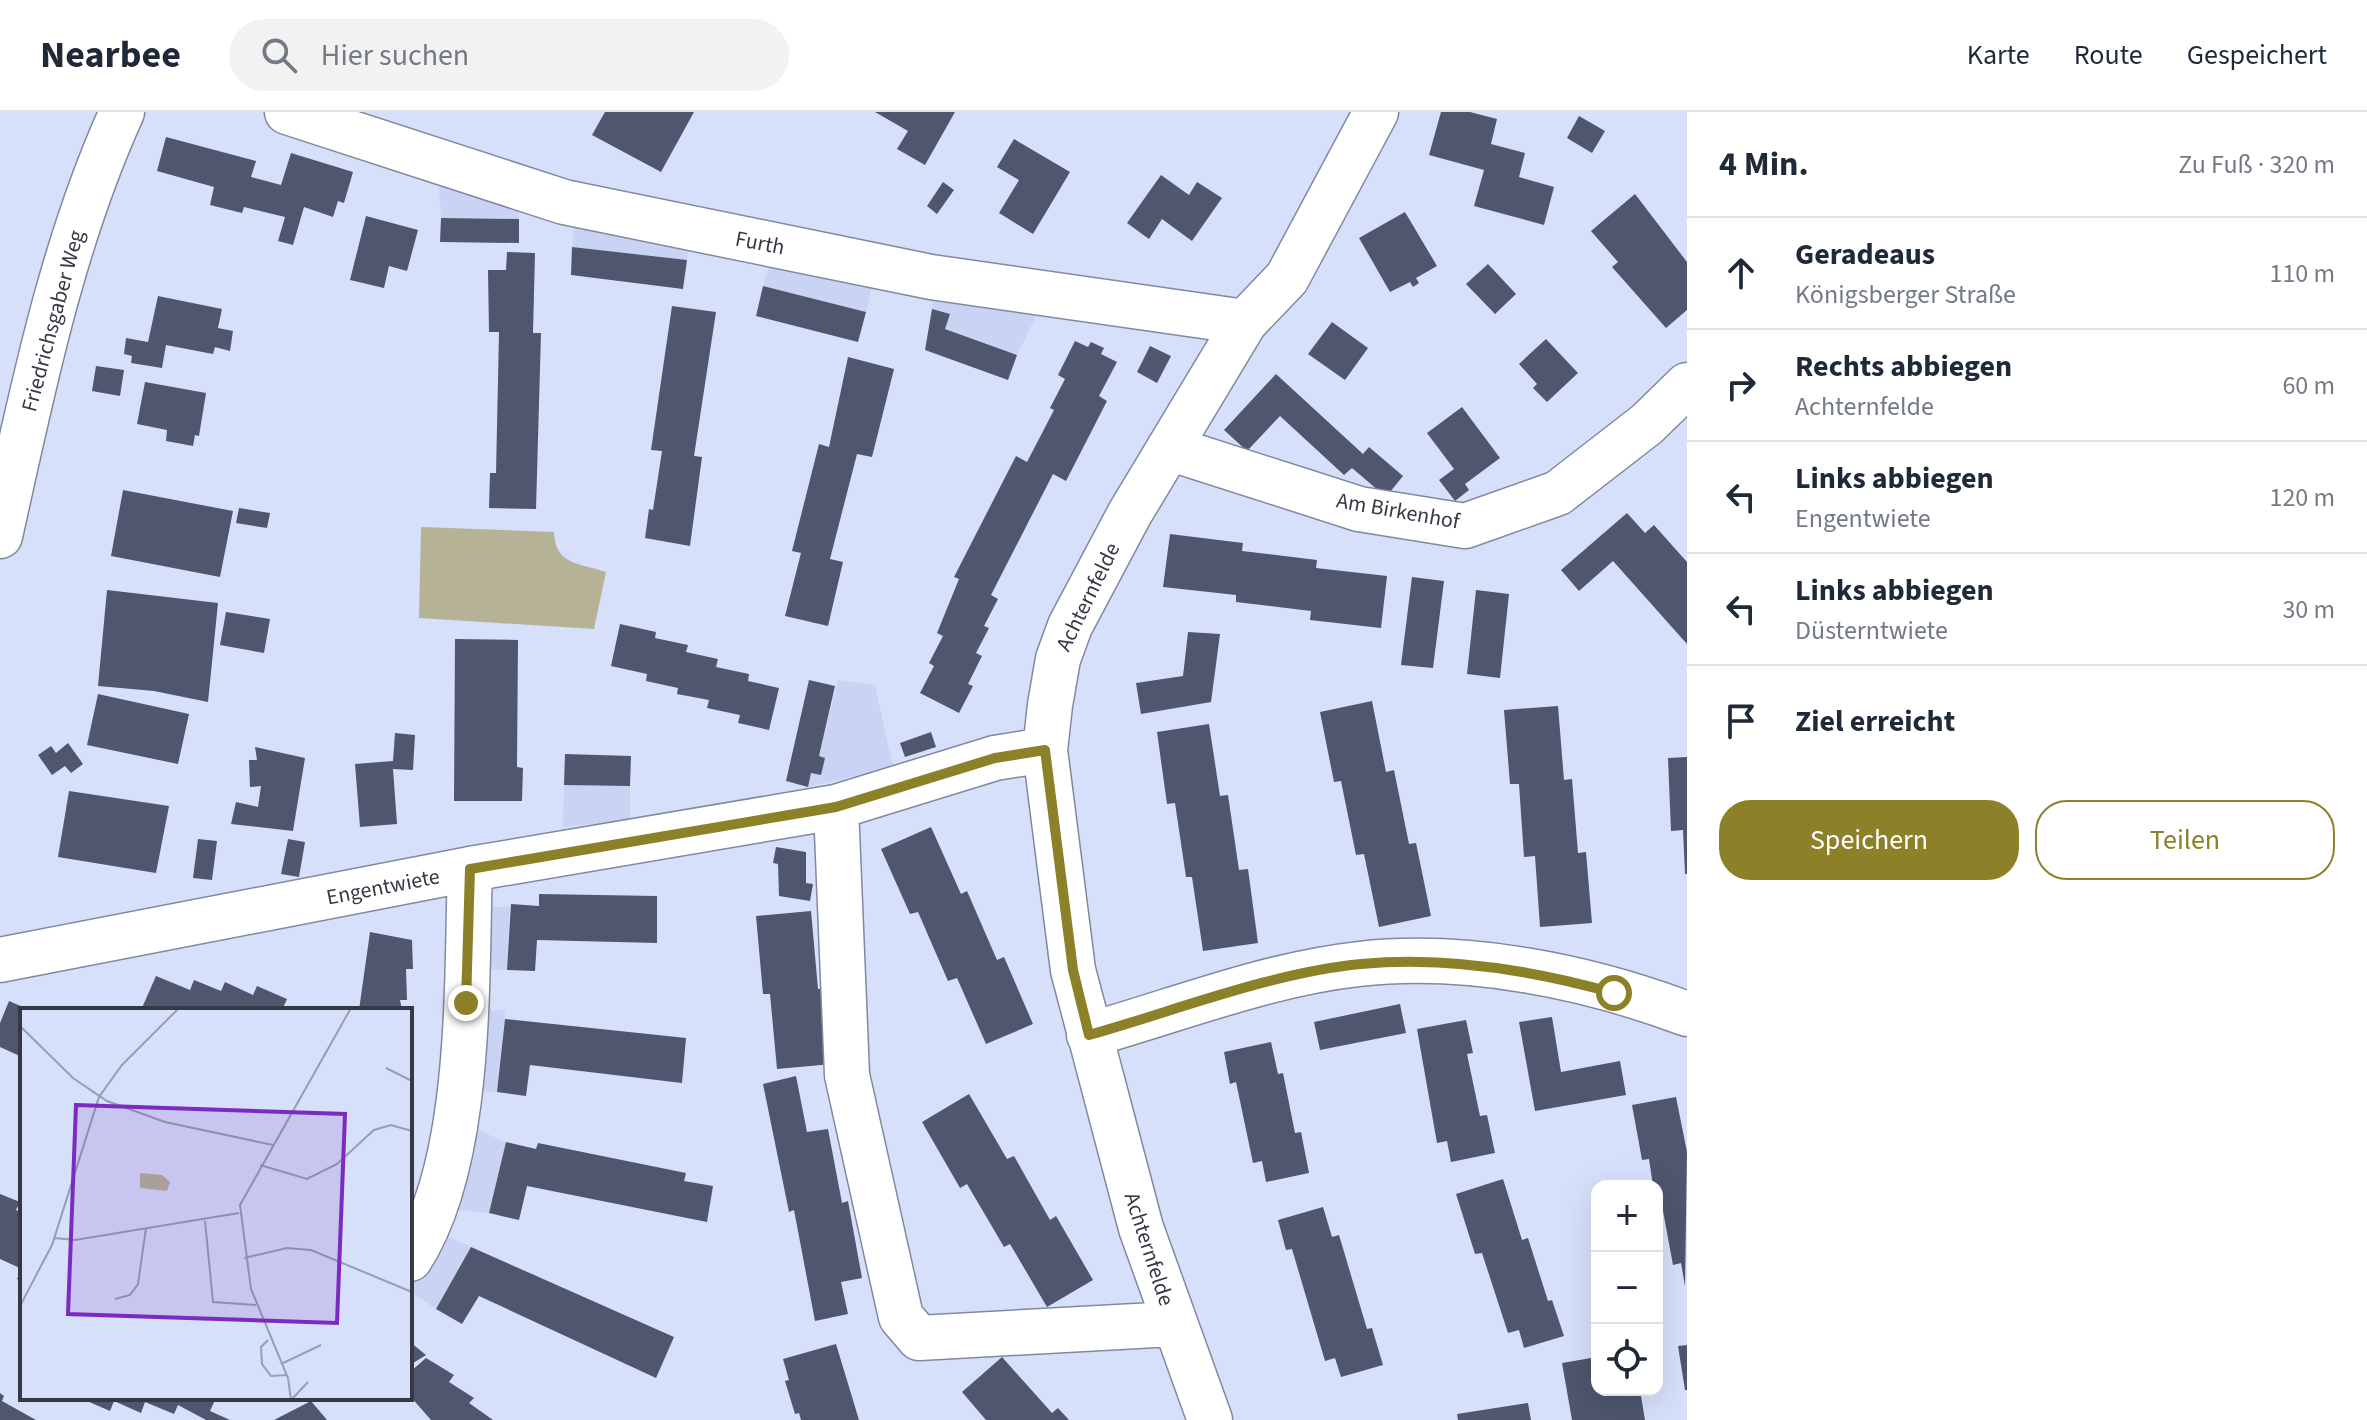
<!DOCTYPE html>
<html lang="de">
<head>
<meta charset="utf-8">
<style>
  :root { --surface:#fff; --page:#f2f2f3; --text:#1f2937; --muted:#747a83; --line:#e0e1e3; --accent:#8c8128 }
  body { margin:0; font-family:"Source Sans 3",sans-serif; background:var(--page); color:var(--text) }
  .controls { position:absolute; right:24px; bottom:24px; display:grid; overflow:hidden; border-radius:16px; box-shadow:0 8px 32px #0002 }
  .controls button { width:72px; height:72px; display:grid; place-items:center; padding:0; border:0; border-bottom:2px solid var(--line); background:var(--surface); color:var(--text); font:40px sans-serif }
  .stop { position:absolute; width:24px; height:24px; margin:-18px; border:6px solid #8c8128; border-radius:50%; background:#fff }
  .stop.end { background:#8c8128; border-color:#fff; box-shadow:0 2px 8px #0008 }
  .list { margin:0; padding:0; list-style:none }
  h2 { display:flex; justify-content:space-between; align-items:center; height:104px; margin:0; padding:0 32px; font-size:34px }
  h2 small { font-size:26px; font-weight:400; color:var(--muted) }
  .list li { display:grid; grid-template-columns:52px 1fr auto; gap:24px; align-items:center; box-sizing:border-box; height:112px; padding:0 32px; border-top:2px solid var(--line) }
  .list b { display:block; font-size:30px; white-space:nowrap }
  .list p { margin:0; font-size:26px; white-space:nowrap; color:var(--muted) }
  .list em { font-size:26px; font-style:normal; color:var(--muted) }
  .actions { display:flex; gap:16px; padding:24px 32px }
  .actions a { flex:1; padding:18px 0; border:2px solid var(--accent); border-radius:32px; text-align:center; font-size:28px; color:var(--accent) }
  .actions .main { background:var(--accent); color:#fff }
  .icon { flex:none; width:44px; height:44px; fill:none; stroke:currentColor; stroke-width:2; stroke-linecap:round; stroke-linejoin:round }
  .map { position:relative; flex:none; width:1687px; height:1308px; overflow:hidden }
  header { display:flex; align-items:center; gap:48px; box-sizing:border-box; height:112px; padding:0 40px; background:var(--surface); border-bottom:2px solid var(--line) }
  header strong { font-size:38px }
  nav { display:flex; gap:44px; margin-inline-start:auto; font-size:28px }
  .search { width:560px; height:72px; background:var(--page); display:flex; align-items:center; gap:20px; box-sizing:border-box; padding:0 28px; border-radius:44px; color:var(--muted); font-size:30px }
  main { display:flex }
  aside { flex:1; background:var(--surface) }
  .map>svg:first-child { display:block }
  .built { fill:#c9d4f5 }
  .green { fill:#b5b296 }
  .building { fill:#4f566d }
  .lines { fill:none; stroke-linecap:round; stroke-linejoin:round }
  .minor-casing { stroke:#8089a1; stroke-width:47 }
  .major-casing { stroke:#8089a1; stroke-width:47 }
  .minor { stroke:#fff; stroke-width:44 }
  .major { stroke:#fff; stroke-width:44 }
  .route { stroke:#8c8128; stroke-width:10 }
  .labels { text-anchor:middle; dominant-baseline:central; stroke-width:8; stroke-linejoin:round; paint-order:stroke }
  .street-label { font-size:22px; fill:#363944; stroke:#fff }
  .inset-road { fill:none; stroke:#979db2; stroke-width:2 }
  .view { fill:#7b2cbf; fill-opacity:0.15; stroke:#7b2cbf; stroke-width:4 }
  .inset-edge { fill:none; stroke:#363944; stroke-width:4 }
</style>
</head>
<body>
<header>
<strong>Nearbee</strong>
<div class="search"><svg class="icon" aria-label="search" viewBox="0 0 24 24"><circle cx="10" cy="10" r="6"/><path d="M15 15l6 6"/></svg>Hier suchen</div>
<nav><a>Karte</a><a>Route</a><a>Gespeichert</a></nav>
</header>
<main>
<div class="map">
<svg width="1687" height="1308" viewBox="0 0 1687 1308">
  <rect width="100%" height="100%" fill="#d7e0fb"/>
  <path class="built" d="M438,60L519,84V107L441,106Z
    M575,100L691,124L687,148L572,135Z
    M772,145L873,170L866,200L763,174Z
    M934,178L1040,196L1017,243L945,217L950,202L932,197Z
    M838,568L875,573L893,655L808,675L811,661L821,662L825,646L819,644Z
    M564,673L630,674V708L563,715Z
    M489,795H510L507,858L486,857Z
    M482,898H506L497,980L475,979Z
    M471,1015L506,1030L489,1101L455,1098Z
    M444,1123L471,1135L436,1197L410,1180V1175Z"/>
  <path class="green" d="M421,415L554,420C555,453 579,451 606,460L594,517L419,506Z"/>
  <path class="building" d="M605,0H694L661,60L592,23Z
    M875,0H955L925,53L897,37L908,19Z
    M1441,0H1470L1497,7L1491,32L1525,41L1519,65L1554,75L1544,113L1474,94L1484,58L1429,43Z
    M1579,4L1605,19L1592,41L1567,26Z
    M166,25L256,49L251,65L281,73L291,41L353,60L344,91L338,89L333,105L304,95L293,133L278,129L285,105L244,95L242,101L210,93L214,75L157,59Z
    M1014,27L1070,60L1033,122L999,101L1019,68L997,55Z
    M1161,63L1189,83L1197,70L1222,86L1192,129L1162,107L1149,127L1127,111Z
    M943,70L954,78L937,102L927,94Z
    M1635,82L1687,150V198L1666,216L1612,155L1618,150L1591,119Z
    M1405,100L1437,154L1416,166L1419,171L1413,175L1410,170L1390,180L1359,126Z
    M366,104L418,118L407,159L389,154L384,176L350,168Z
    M441,106L519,107V131L440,130Z
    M572,135L687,148L683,177L571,163Z
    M507,140L535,141L533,221H541L536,397L489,396L490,361H496L499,220H489L488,158H506Z
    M1488,152L1516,182L1495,202L1466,172Z
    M763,174L866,200L858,230L756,204Z
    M158,184L222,197L218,216L233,219L230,239L215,235L213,242L166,233L162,256L131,251L132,244L124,242L126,226L148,230Z
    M672,194L716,200L694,344L702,345L690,434L645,426L649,397L653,398L662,339L651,338Z
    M932,197L950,202L945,217L1017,243L1008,268L925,238Z
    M1332,210L1368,236L1345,268L1308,242Z
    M1546,227L1578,261L1547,290L1533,276L1537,272L1519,252Z
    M1075,229L1088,235L1091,230L1104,236L1101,242L1117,250L1099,284L1107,289L1066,369L1053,362L991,483L998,487L984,514L989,516L976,541L982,544L968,572L973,574L959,601L920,581L934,554L929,551L943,524L937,521L959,467L954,465L1016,344L1027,350L1054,298L1050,296L1065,267L1058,263Z
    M1150,234L1171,244L1157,271L1137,260Z
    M848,245L894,257L872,345L857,342L830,447L843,450L828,514L785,504L801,441L792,439L819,332L829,335Z
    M96,254L124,258L120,284L92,279Z
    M1276,262L1363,342L1369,335L1403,364L1386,385L1352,356L1344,363L1280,304L1247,339L1224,318Z
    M145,270L206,281L199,324L195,323L193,334L166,329L167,318L137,312Z
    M1462,295L1500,346L1465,372L1469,378L1455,389L1439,368L1454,357L1427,321Z
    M123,378L233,399L220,465L111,444Z
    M239,396L270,401L267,416L236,411Z
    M1627,401L1645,421L1654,413L1687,450V532L1613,449L1579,479L1561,458Z
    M1170,422L1243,431L1242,439L1317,448L1316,456L1387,464L1381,516L1310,508L1311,499L1236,490V483L1163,475Z
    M1412,465L1444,469L1433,556L1401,553Z
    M107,478L218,491L208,590L154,579L98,574Z
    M1476,478L1509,482L1500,566L1467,562Z
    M226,500L270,507L264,541L220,533Z
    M620,512L656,520L655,526L688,533L686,540L718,547L716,555L749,562L748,569L779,576L769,618L738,611L740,603L707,596L709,588L677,582L678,576L646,569L647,562L611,554Z
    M1188,520L1220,522L1211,590L1141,602L1136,571L1183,564Z
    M455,527L518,528L517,655L523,656L522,689H454Z
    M809,568L835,574L819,644L825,646L821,663L811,661L808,675L786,669Z
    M98,582L189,602L178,652L87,633Z
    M1372,589L1386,660L1394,658L1409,732L1416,731L1431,804L1379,815L1364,742L1356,743L1341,669L1334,670L1320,600Z
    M1558,594L1564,668L1572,667L1578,741L1586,740L1592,811L1540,815L1535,744L1524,745L1519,672H1510L1504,598Z
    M1209,612L1220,684L1228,683L1239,758L1248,757L1258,831L1203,839L1192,765H1186L1175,691L1167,692L1157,620Z
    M931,620L936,635L905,645L900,631Z
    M395,621L415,623L413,658L393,657L397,712L360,715L355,652L393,649Z
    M68,631L83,652L71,661L65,654L52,663L38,643L51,634L56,641Z
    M255,635L305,646L293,719L231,712L236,690L258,695L261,674L250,675L249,648H257Z
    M565,642L631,644L630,674L564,673Z
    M1687,645V762H1685L1683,718L1671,719L1668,646Z
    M69,679L169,694L156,761L58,745Z
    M931,715L961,782L967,779L997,848L1004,845L1033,912L986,932L957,866L948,869L918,800L910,802L881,737Z
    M198,727L217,729L212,768L193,766Z
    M288,727L305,730L299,765L281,762Z
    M776,735L806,740V771L813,772L810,789L779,784L778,752L773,751Z
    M539,782L657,784V831L537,828L535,859L507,858L511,792L539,794Z
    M811,799L818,877L826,876L832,952L777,957L770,882H763L756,804Z
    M370,820L412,828L413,857H406L407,888H400L402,898H359Z
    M156,864L190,878L194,868L221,879L225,870L253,883L257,874L287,887L282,898H141Z
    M9,889L30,898H22V956L18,954L22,945L0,935V911Z
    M1400,892L1406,921L1320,938L1314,910Z
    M1552,905L1561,960L1620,949L1626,983L1535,999L1519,910Z
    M505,907L686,926L682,971L530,953L526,984L497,980Z
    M1466,908L1473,941L1467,942L1480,1004L1487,1003L1495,1041L1451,1050L1447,1029L1437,1031L1417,917Z
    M1271,930L1278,962L1283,961L1295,1021L1301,1020L1309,1061L1266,1070L1262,1049L1253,1051L1236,970L1230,972L1224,940Z
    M796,964L807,1020L828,1017L842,1091L848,1089L862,1166L841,1170L848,1202L815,1209L794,1098L789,1100L763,972Z
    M969,982L1007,1047L1014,1044L1050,1108L1056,1104L1093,1168L1047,1195L1010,1132L1004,1135L967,1072L960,1076L922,1010Z
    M1676,985L1687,1040L1685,1174L1681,1151L1673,1153L1663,1099H1658L1657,1074H1653L1649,1047L1642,1048L1632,993Z
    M506,1030L536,1037L538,1031L686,1061L684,1069L713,1074L707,1110L527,1074L519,1108L489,1101Z
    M1503,1067L1522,1128L1528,1126L1548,1189L1552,1188L1564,1224L1524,1236L1519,1218L1508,1221L1482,1141L1475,1142L1456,1082Z
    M0,1082L20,1090L16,1098L22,1101V1169L17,1167L22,1157L0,1147Z
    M1323,1095L1332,1125L1339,1123L1367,1217L1372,1216L1383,1253L1341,1265L1335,1246L1325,1249L1292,1137L1286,1138L1278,1108Z
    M471,1135L674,1225L656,1266L479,1184L462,1212L436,1197Z
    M410,1230L426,1243L410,1253Z
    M836,1232L859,1308H801L799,1301L795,1302L785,1269L789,1268L783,1247Z
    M1687,1233V1278H1685L1678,1234Z
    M1002,1245L1052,1301L1058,1296L1069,1308H986L962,1280Z
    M1597,1245V1278H1640L1645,1308H1572L1562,1251Z
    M426,1246L454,1263L449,1270L474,1286L469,1291L493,1308H431L410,1284V1260Z
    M0,1281L4,1284L2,1289L36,1308H0Z
    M80,1286H216L210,1299L230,1308H206L178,1293L174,1302L145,1290L141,1301L114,1289L110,1299Z
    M311,1289L327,1308H274Z
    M1528,1291L1531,1308H1458L1457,1302Z"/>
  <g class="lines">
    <g class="minor-casing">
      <path id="minor" d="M287,0L564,90L931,165L1245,210
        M1169,336L1359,397L1465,414L1558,381L1647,312L1687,273
        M836,695L847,963L901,1205L919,1226L1173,1212
        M0,848L470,757L836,695L995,646L1045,638
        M1089,923C1177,898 1268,862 1359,852C1467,840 1586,864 1687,902
        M410,1147C473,1050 466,871 470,757
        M1210,1308L1141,1116L1073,858L1045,638L1050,593L1058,547L1070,514L1130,401L1245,210L1287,166L1376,0"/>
    </g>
    <g class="major-casing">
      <path id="major" d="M0,424C32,281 61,134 122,0"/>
    </g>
    <use href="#minor" class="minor"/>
    <use href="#major" class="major"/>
  </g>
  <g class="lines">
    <path class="route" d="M466,891L470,757L836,695L995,646L1045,638L1073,858L1089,923C1174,899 1274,860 1361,852C1446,844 1532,858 1614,881"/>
  </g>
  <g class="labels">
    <g class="street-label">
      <text transform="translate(760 131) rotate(11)">Furth</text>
      <text transform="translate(53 209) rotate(-75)">Friedrichsgaber Weg</text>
      <text transform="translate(1398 399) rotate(10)">Am Birkenhof</text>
      <text transform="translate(1088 485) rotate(-64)">Achternfelde</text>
      <text transform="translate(383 775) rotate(-11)">Engentwiete</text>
      <text transform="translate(1149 1137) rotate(72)">Achternfelde</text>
    </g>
  </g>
  <g transform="translate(20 896)">
    <rect width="392" height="392" fill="#d7e0fb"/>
    <path d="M120,165L142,167L150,174L147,183L120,180Z" fill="#b5b296"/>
    <path class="inset-road" d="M0,18L53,70L87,93L145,114L253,137M366,60L392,73M240,157L287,171L317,156L354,122L371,117L392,123M185,213L193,294L236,297M34,230L55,232L219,205M224,250L267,240L291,242L392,284M95,291L110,287L118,276L126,220M0,298L32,237L79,89L102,57L159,0M248,332L241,339L242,356L251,368L266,367M261,356L301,337M271,392L268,370L231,281L220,197L331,0M271,392L288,374"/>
    <path class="view" d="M56,97L325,106L317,315L48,306Z"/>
    <rect width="392" height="392" class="inset-edge"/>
  </g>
</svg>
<div class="controls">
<button>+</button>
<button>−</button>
<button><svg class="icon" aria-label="locate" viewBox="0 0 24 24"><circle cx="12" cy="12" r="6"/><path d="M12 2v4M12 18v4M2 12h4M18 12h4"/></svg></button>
</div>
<div class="stop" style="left:1614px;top:881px"></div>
<div class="stop end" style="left:466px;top:891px"></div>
</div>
<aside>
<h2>4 Min.<small>Zu Fuß · 320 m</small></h2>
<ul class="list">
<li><svg class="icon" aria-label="ahead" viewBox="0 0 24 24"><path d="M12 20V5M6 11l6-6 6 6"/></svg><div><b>Geradeaus</b><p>Königsberger Straße</p></div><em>110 m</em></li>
<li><svg class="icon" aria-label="right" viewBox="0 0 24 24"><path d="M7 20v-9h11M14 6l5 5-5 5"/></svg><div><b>Rechts abbiegen</b><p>Achternfelde</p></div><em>60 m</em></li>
<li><svg class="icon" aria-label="left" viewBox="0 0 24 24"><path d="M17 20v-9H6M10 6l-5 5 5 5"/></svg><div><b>Links abbiegen</b><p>Engentwiete</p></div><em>120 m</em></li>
<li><svg class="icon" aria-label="left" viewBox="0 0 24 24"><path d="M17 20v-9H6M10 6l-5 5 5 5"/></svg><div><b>Links abbiegen</b><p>Düsterntwiete</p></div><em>30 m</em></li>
<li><svg class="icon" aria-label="arrive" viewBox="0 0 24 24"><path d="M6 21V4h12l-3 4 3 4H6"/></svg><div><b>Ziel erreicht</b></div></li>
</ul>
<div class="actions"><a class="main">Speichern</a><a>Teilen</a></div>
</aside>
</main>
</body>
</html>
